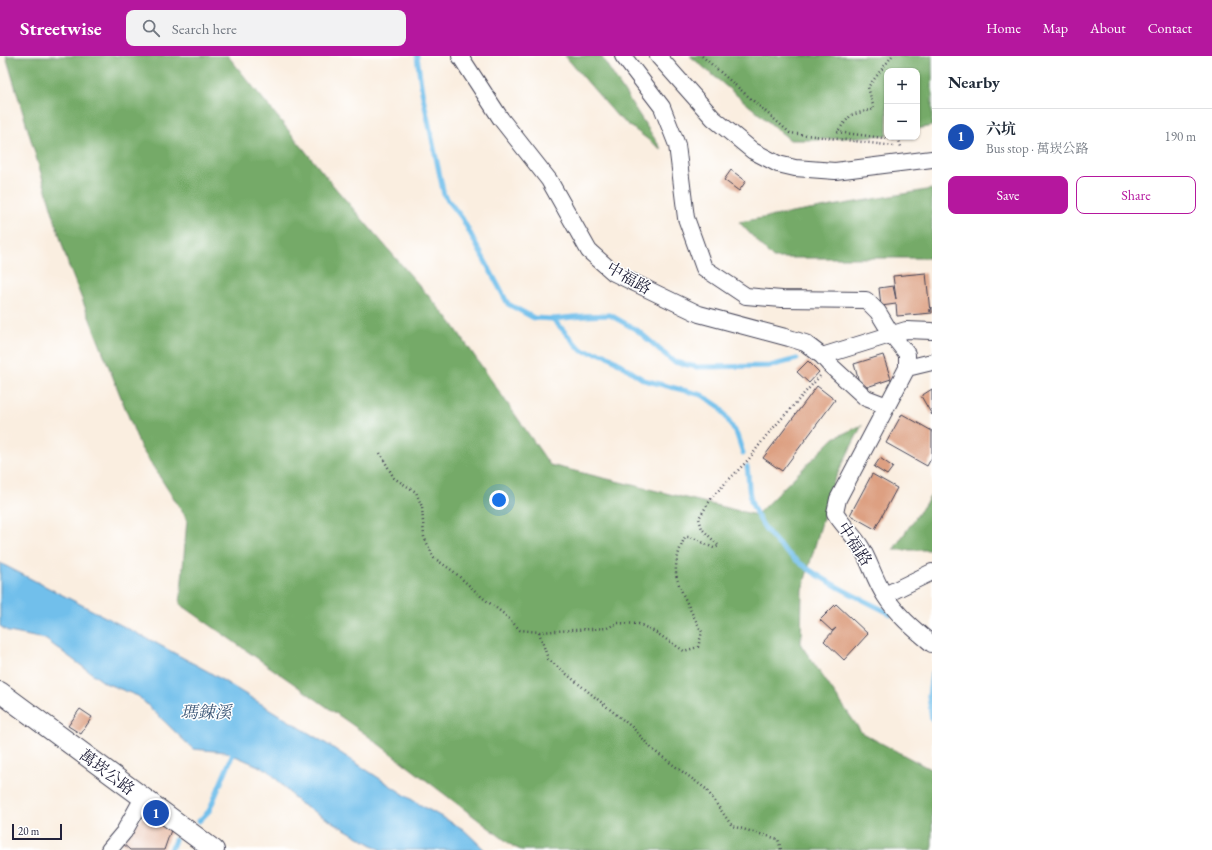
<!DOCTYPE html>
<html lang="en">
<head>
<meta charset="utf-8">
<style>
  :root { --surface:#fff; --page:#f2f2f3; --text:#1f2937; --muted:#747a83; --line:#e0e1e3; --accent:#b5179e }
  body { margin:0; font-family:"EB Garamond","Noto Serif TC",serif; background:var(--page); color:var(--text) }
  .controls { position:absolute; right:12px; top:12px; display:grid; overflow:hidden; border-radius:8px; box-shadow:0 1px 3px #0004 }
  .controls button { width:36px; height:36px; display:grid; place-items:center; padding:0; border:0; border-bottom:1px solid var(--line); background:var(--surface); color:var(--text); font:20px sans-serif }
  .scale { position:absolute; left:12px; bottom:10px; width:50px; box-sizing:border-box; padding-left:4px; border:2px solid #22223b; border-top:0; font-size:11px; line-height:14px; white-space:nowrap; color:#22223b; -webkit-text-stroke:3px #fff; paint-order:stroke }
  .you { position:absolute; left:499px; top:444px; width:14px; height:14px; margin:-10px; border:3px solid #fff; border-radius:50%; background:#1a73e8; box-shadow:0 0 0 6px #1a73e833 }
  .badge { display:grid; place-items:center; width:26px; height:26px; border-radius:50%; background:var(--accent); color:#fff; font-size:13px; font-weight:700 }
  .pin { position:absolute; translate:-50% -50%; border:2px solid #fff; box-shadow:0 1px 4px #0006 }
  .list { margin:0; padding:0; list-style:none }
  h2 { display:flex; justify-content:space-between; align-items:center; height:52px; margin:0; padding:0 16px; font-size:17px }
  h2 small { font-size:13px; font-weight:400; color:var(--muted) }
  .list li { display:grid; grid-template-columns:26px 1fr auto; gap:12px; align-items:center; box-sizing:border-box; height:56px; padding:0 16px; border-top:1px solid var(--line) }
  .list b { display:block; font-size:15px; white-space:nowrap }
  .list p { margin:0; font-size:13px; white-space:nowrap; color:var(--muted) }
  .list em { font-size:13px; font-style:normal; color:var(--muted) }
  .actions { display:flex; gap:8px; padding:12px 16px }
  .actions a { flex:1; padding:9px 0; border:1px solid var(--accent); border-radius:8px; text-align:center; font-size:14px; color:var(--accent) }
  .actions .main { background:var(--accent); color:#fff }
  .icon { flex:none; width:22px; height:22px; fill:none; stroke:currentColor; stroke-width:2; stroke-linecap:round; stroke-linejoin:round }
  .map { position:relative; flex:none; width:932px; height:794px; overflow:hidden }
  header { display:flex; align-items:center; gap:24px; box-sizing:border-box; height:56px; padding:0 20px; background:var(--accent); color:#fff }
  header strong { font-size:19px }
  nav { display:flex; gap:22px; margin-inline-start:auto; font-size:14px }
  .search { width:280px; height:36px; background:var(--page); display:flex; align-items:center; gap:10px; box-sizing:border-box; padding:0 14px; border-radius:8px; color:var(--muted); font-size:15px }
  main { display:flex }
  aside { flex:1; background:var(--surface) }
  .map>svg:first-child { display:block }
  .forest { fill:#74aa67; stroke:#4b6651 }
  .water { fill:#71bfeb; stroke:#4a7093 }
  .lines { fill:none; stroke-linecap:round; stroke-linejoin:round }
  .stream { stroke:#71bfeb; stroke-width:5 }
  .building { fill:#dda082 }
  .minor-casing { stroke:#424154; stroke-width:18 }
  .tertiary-casing { stroke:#424154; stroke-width:22 }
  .path { stroke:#424154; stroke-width:2.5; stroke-dasharray:1 3; stroke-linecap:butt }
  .minor { stroke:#fff; stroke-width:16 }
  .tertiary { stroke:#fff; stroke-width:20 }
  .labels { text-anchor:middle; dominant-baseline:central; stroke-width:3; stroke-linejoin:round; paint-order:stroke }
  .street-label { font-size:16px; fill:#22223b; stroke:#fff }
  .water-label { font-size:17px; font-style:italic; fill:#3e5979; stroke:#fff }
</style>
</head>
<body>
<header>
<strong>Streetwise</strong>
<div class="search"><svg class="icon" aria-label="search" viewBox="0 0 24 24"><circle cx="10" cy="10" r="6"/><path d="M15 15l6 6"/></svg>Search here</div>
<nav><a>Home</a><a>Map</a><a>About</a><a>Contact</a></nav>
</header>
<main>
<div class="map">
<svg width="932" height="794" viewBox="0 0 932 794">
  <rect width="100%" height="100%" fill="#fff"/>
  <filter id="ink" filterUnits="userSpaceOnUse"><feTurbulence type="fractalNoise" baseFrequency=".025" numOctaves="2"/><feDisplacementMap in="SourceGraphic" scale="8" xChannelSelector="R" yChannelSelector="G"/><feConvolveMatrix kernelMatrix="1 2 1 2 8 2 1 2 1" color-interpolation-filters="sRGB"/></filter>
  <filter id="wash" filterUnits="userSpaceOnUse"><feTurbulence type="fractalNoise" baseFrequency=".012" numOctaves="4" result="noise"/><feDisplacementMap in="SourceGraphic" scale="16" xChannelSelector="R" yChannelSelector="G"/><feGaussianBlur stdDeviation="0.9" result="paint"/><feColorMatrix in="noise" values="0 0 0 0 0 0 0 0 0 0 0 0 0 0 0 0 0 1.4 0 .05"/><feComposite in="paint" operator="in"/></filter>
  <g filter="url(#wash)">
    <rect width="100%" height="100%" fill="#faeee0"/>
    <path class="forest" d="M6,0H228L337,134L451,266L550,409L756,459L834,382L862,369L834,425L802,534L801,589L862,677L932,714V794H521L514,791L364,677L180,548L187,463L141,392L68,208Z
      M565,0H601L662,94L618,61Z
      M690,0H932V70L917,73V15H887V79L816,84H790Z
      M932,133V202H773L739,166Z
      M932,438V494H893Z"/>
    <path class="water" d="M0,507L154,586L209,616L330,690L417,747L463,773L485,794H381L299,747L268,714L226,696L193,693L138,640L105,627L45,583L9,576L0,570Z"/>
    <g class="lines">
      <path class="stream" d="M417,0L422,36L444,139L462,162L508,248L534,262L553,263L585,260L610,259L637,274L674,306L697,311L770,310L797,303
        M553,263L582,295L605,298L644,324L702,339L720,351L737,379L743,397
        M747,411C749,422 748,437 752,448C774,505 840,532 891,558
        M932,617L929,640L932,663
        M199,765L209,755L235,693
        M171,794L175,784"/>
    </g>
    <g id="blocks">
      <path class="building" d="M731,114L746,125L739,135L724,124Z
        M926,217L930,256L932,251V257L897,260L896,248L881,250L879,232L893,230L896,243L893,220Z
        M883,299L891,323L861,333L854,308Z
        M808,305L819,316L809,327L797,316Z
        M817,330L835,344L782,415L763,402Z
        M932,333V359L921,340Z
        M902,358L932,375V401L927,410L886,387Z
        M880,402L893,411L887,419L874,411Z
        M872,418L897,432L875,473L850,459Z
        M836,548L868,578L844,604L824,585L836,572L832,575L820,564Z
        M80,653L92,661L81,678L68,670Z
        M147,757L171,774L164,794H130L121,786Z"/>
    </g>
  </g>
  <g filter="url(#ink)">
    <use href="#blocks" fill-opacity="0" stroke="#424154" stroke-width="1"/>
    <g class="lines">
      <g class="minor-casing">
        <path id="minor" d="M460,0L501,63L549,124L589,195L614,217L699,258L789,282L805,287L822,300L906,274L932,275
          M623,0L662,51L677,89L686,162L704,212L746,240L782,243L866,244L878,256L892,279L907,298V312L838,443L835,457C842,469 853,478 861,491C870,506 875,525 885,540C898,560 914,573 932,588
          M658,0L713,62L753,95L778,108L795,112L835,115L932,103
          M822,300L830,309L866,342L887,350
          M907,312L932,306
          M885,539L932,516
          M109,794L124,776L143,742"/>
      </g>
      <g class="tertiary-casing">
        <path id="tertiary" d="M0,636L214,794"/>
      </g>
      <path class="path" d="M702,0L790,77L894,90
        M892,0L868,31L874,53L851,59L837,76L899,84L901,91
        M380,397L394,422L416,436L422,451L424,481L434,502L453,515L483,542L504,558L520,574L539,576L592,573L607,572L618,567L639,568L655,576L684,595L698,591L702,576C695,563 677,530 676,517C675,506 680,491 685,481C696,480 703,488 714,492L719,490L702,473L699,462L713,440L749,403L766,380L820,320
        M539,576L548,603L633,672L653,694L706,733L732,770L778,783L781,794"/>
      <use href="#minor" class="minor"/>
      <use href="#tertiary" class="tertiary"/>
    </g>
  </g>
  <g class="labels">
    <g class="street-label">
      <text transform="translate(629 222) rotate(30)">中福路</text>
      <text transform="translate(855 488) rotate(57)">中福路</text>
      <text transform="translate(107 716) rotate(37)">萬崁公路</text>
    </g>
    <g class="water-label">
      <text x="206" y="656">瑪鋉溪</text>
    </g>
  </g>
</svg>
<div class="controls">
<button>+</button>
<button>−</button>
</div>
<div class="scale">20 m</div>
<div class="you"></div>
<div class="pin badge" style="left:156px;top:757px;background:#1a4fb4">1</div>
</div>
<aside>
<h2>Nearby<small></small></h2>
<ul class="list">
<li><span class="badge" style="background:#1a4fb4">1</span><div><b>六坑</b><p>Bus stop · 萬崁公路</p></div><em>190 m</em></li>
</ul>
<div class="actions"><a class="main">Save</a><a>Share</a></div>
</aside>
</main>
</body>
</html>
